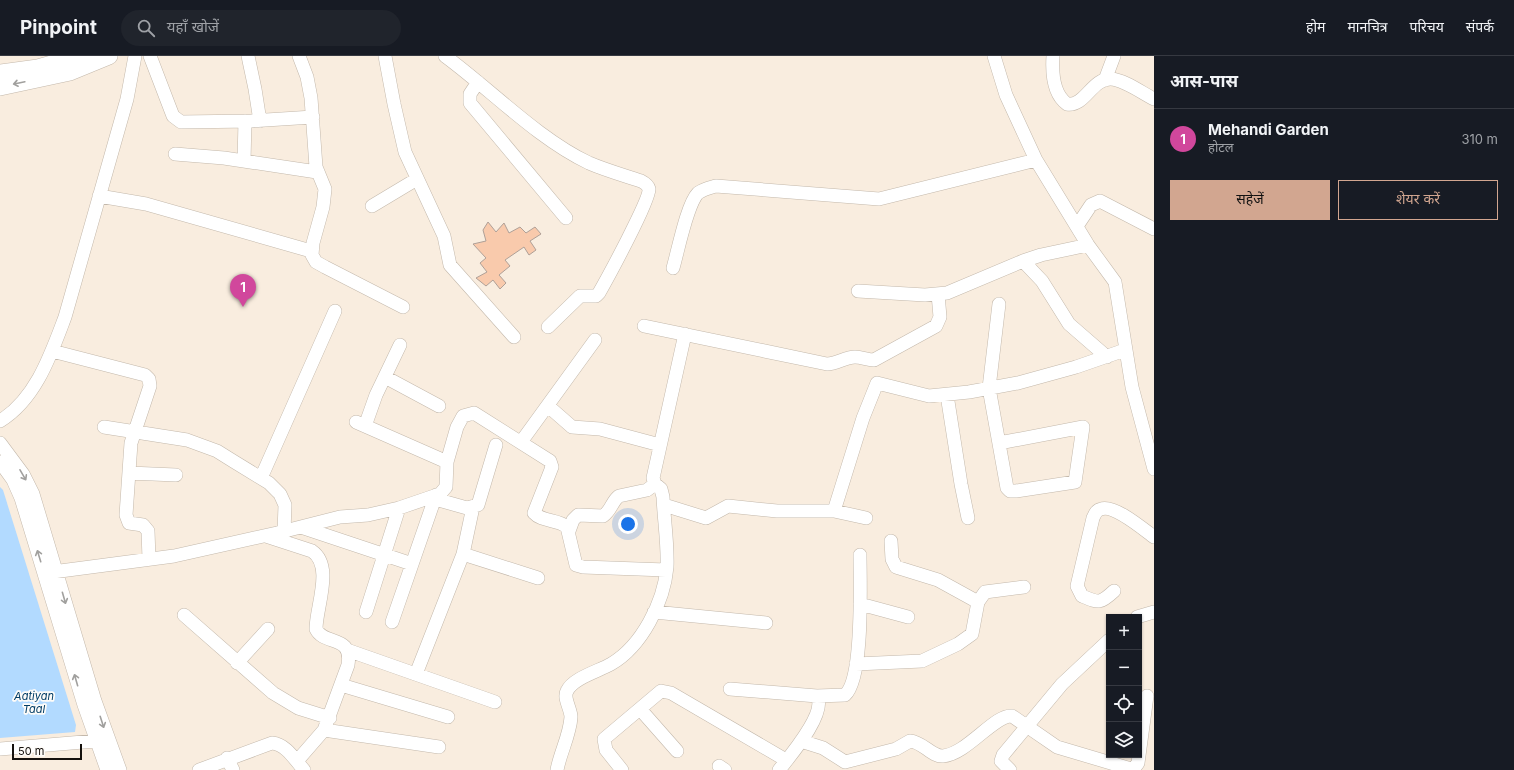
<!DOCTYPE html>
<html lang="hi">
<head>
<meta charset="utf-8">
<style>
  :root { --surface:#171b24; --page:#20242c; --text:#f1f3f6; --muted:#9ea1a6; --line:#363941; --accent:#d2a690 }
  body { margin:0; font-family:Inter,"Noto Sans Devanagari",sans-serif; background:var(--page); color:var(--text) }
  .controls { position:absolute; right:12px; bottom:12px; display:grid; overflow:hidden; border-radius:0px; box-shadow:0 1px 3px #0004 }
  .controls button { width:36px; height:36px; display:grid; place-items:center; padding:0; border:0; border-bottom:1px solid var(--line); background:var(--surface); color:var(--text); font:20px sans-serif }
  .scale { position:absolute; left:12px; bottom:10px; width:70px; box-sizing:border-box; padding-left:4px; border:2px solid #15110d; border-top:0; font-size:11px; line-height:14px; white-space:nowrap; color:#15110d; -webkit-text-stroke:3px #fefcf9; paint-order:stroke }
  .you { position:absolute; left:628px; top:468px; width:14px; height:14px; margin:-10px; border:3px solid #fff; border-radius:50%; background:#1a73e8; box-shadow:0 0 0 6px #1a73e833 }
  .badge { display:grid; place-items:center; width:26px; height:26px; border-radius:50%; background:var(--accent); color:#fff; font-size:13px; font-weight:700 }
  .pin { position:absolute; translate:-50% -33px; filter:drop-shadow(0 1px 2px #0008) }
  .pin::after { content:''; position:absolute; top:21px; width:14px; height:12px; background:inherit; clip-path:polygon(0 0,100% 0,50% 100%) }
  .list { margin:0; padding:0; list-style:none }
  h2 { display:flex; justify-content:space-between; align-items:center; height:52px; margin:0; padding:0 16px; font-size:17px }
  h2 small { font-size:13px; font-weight:400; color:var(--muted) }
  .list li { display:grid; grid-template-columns:26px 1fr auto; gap:12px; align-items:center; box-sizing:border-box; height:60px; padding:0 16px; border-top:1px solid var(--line) }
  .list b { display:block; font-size:15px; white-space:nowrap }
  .list p { margin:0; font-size:13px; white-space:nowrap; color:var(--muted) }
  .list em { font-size:13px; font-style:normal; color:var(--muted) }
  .actions { display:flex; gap:8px; padding:12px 16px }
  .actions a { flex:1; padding:9px 0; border:1px solid var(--accent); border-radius:0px; text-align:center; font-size:14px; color:var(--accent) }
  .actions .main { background:var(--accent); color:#111 }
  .icon { flex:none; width:22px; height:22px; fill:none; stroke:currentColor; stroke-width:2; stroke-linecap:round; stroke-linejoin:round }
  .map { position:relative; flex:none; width:1154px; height:714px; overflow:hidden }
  header { display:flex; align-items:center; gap:24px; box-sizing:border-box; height:56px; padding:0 20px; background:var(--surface); border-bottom:1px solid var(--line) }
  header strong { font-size:19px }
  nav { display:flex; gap:22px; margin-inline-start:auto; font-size:14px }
  .search { width:280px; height:36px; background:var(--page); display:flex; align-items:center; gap:10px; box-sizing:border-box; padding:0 14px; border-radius:22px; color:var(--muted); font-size:15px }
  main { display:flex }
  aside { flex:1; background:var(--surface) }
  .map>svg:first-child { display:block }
  .water { fill:#b2daff }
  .building { fill:#f9caac; stroke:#afa097 }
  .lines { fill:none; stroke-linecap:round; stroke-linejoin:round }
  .minor-casing { stroke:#c3b8ab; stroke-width:14 }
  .major-casing { stroke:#c3b8ab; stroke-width:18 }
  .minor { stroke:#fff; stroke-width:13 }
  .major { stroke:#fff; stroke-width:17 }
  .oneway { stroke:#a1a09e }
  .labels { text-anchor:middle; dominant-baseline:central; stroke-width:3.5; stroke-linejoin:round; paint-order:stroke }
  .water-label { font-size:11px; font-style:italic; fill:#023d66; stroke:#fefcf9 }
</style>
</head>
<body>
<header>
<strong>Pinpoint</strong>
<div class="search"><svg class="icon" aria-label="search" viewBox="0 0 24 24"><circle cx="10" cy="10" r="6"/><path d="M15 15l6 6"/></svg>यहाँ खोजें</div>
<nav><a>होम</a><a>मानचित्र</a><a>परिचय</a><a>संपर्क</a></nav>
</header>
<main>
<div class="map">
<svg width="1154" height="714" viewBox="0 0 1154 714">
  <rect width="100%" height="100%" fill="#f9eddf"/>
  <path class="water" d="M0,431L3,434L76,669L75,676L0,682Z"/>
  <path class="building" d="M488,166L496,176L504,167L509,177L520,171L526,177L535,171L541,178L530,185L536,194L529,199L524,191L505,204L510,210L499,219L506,227L500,233L493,224L486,230L476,222L487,216L480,207L486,202L473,188L486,185L483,174Z"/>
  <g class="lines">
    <g class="minor-casing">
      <path id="minor" d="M150,0L173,60L181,66L251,65L313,61
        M248,0L255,33L260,65
        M299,0L307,21L311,42L316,111L325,133L323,151L313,187L312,199L316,206L325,211L403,251
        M385,0L394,48L405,96L444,180L450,209L514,281
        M445,0C490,33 538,83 589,107C605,114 623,119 641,125C645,127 648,129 649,133C650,144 607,223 599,237L596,240H580L548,271
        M994,0L1006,39L1036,104L1088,189L1115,226L1132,331L1154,413
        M1053,0C1052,15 1053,38 1067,48C1085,51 1092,22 1111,23C1125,24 1142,37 1154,43
        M1105,24L1114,0
        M478,26L470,38V47L566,162
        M175,98L224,102L317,116
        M244,105L245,65
        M99,140L146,148L311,195
        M372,150L417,123
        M1077,170L1091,149L1100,145L1154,173
        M1088,189L1041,199L1023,205L1042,225L1069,268L1107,301
        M673,212C678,195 687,148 698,137C704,133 709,132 716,130L879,143L1036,104
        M858,235L925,239L947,237L1023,205
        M999,248L989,332L1007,432L1010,435H1016L1075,426L1083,371L999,387
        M644,270L827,308C837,308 845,301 855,301C862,301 867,304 874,304L936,270L940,261L938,238
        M52,295L145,319L149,323L150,330L131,387L126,459L129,467L143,469L148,475L149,503
        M385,321L439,350
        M947,339L961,428L968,462
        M548,350L572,371L600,373L660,389
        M0,365C36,343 51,298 65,261L127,43L135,0
        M356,366L447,406
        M365,370L376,339L400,289
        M104,371L187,384L217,395L233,405L269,427L280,438L285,449L284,476
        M521,386L595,284
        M0,387L23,418L33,438L95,645L120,714
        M0,406L13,424L21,442L84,649L107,714
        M129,417L176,419
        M261,422L335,255
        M435,443L467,452L478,449L496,389
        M664,449L706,462L728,450L777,455H834L866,462
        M834,455L863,362L877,327L929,340L969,336L1018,327L1076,311L1125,294
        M301,471L412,508
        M569,475L573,464L578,459L603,460C611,455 612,445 619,440L647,434L655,428
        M266,480L312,495C334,510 316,551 316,573C324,590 353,578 348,609L324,674L297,705
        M891,485L892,503L896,511L938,524L978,546
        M463,498L538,522
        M45,517L174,500L277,477L340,461L368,459L399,452L440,438L446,431L447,406L457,371L463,360L474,357L550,405L552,411L534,457C542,466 558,463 567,471L576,509L583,511L666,514
        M1114,535C1100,548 1099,547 1082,540L1077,530L1093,462C1095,458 1096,454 1101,453C1114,448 1143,473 1154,481
        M860,548L908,561
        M366,556L399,452
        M654,556L766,567
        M184,559L273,637L298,652L330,662
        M1137,561L1154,556
        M392,566L436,439
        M347,594L495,646
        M237,607L268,573
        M856,608L922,605L958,588L972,578L978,546L985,536L1024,531
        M416,618L463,498L473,451
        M341,629L448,661
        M730,633L817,640C827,657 790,700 779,714
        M817,640L845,639C864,622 860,526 860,499
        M640,653L677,695
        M324,674L439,691
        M801,685L823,692L845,706L896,693L910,685C923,686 932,701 943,700C967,698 995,658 1012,660L1057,691L1131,713L1135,711L1138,707L1147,640
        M0,693L95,685
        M227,702L233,714
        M719,710L725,714
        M199,714L272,687C286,688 295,704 304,714
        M557,714C560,697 570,679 571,661C571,653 563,642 567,635C573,622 599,615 611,608C642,590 664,546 667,511C668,488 664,464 663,441L661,433L655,428L653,422L685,278
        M622,714L606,694L604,683L661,635L671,637L786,704
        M1010,714L1001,705L1003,699L1062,628L1109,584"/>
    </g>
    <g class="major-casing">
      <path id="major" d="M0,17L38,12L79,0
        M0,31L70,16L109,0"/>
    </g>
    <use href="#minor" class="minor"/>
    <use href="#major" class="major"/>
  </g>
  <defs><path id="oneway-shaft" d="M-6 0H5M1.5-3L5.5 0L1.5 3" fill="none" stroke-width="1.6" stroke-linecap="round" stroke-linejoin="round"/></defs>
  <g class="oneway">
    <use href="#oneway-shaft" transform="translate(19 27) rotate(168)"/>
    <use href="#oneway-shaft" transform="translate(23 419) rotate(60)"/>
    <use href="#oneway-shaft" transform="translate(39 500) rotate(-107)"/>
    <use href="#oneway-shaft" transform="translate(64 542) rotate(74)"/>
    <use href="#oneway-shaft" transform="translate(76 624) rotate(-106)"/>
    <use href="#oneway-shaft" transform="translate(102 666) rotate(72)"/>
  </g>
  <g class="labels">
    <g class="water-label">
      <text x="34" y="640">Aatiyan<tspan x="34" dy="13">Taal</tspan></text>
    </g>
  </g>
</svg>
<div class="controls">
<button>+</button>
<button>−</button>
<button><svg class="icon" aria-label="locate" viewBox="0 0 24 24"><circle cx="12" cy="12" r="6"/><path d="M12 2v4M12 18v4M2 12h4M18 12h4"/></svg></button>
<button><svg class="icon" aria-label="layers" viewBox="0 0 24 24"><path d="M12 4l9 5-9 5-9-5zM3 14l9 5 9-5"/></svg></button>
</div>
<div class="scale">50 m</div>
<div class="you"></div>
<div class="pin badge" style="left:243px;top:251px;background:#d1479c">1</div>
</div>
<aside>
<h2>आस-पास<small></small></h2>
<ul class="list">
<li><span class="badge" style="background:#d1479c">1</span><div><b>Mehandi Garden</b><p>होटल</p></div><em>310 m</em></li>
</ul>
<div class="actions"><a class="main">सहेजें</a><a>शेयर करें</a></div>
</aside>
</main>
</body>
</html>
